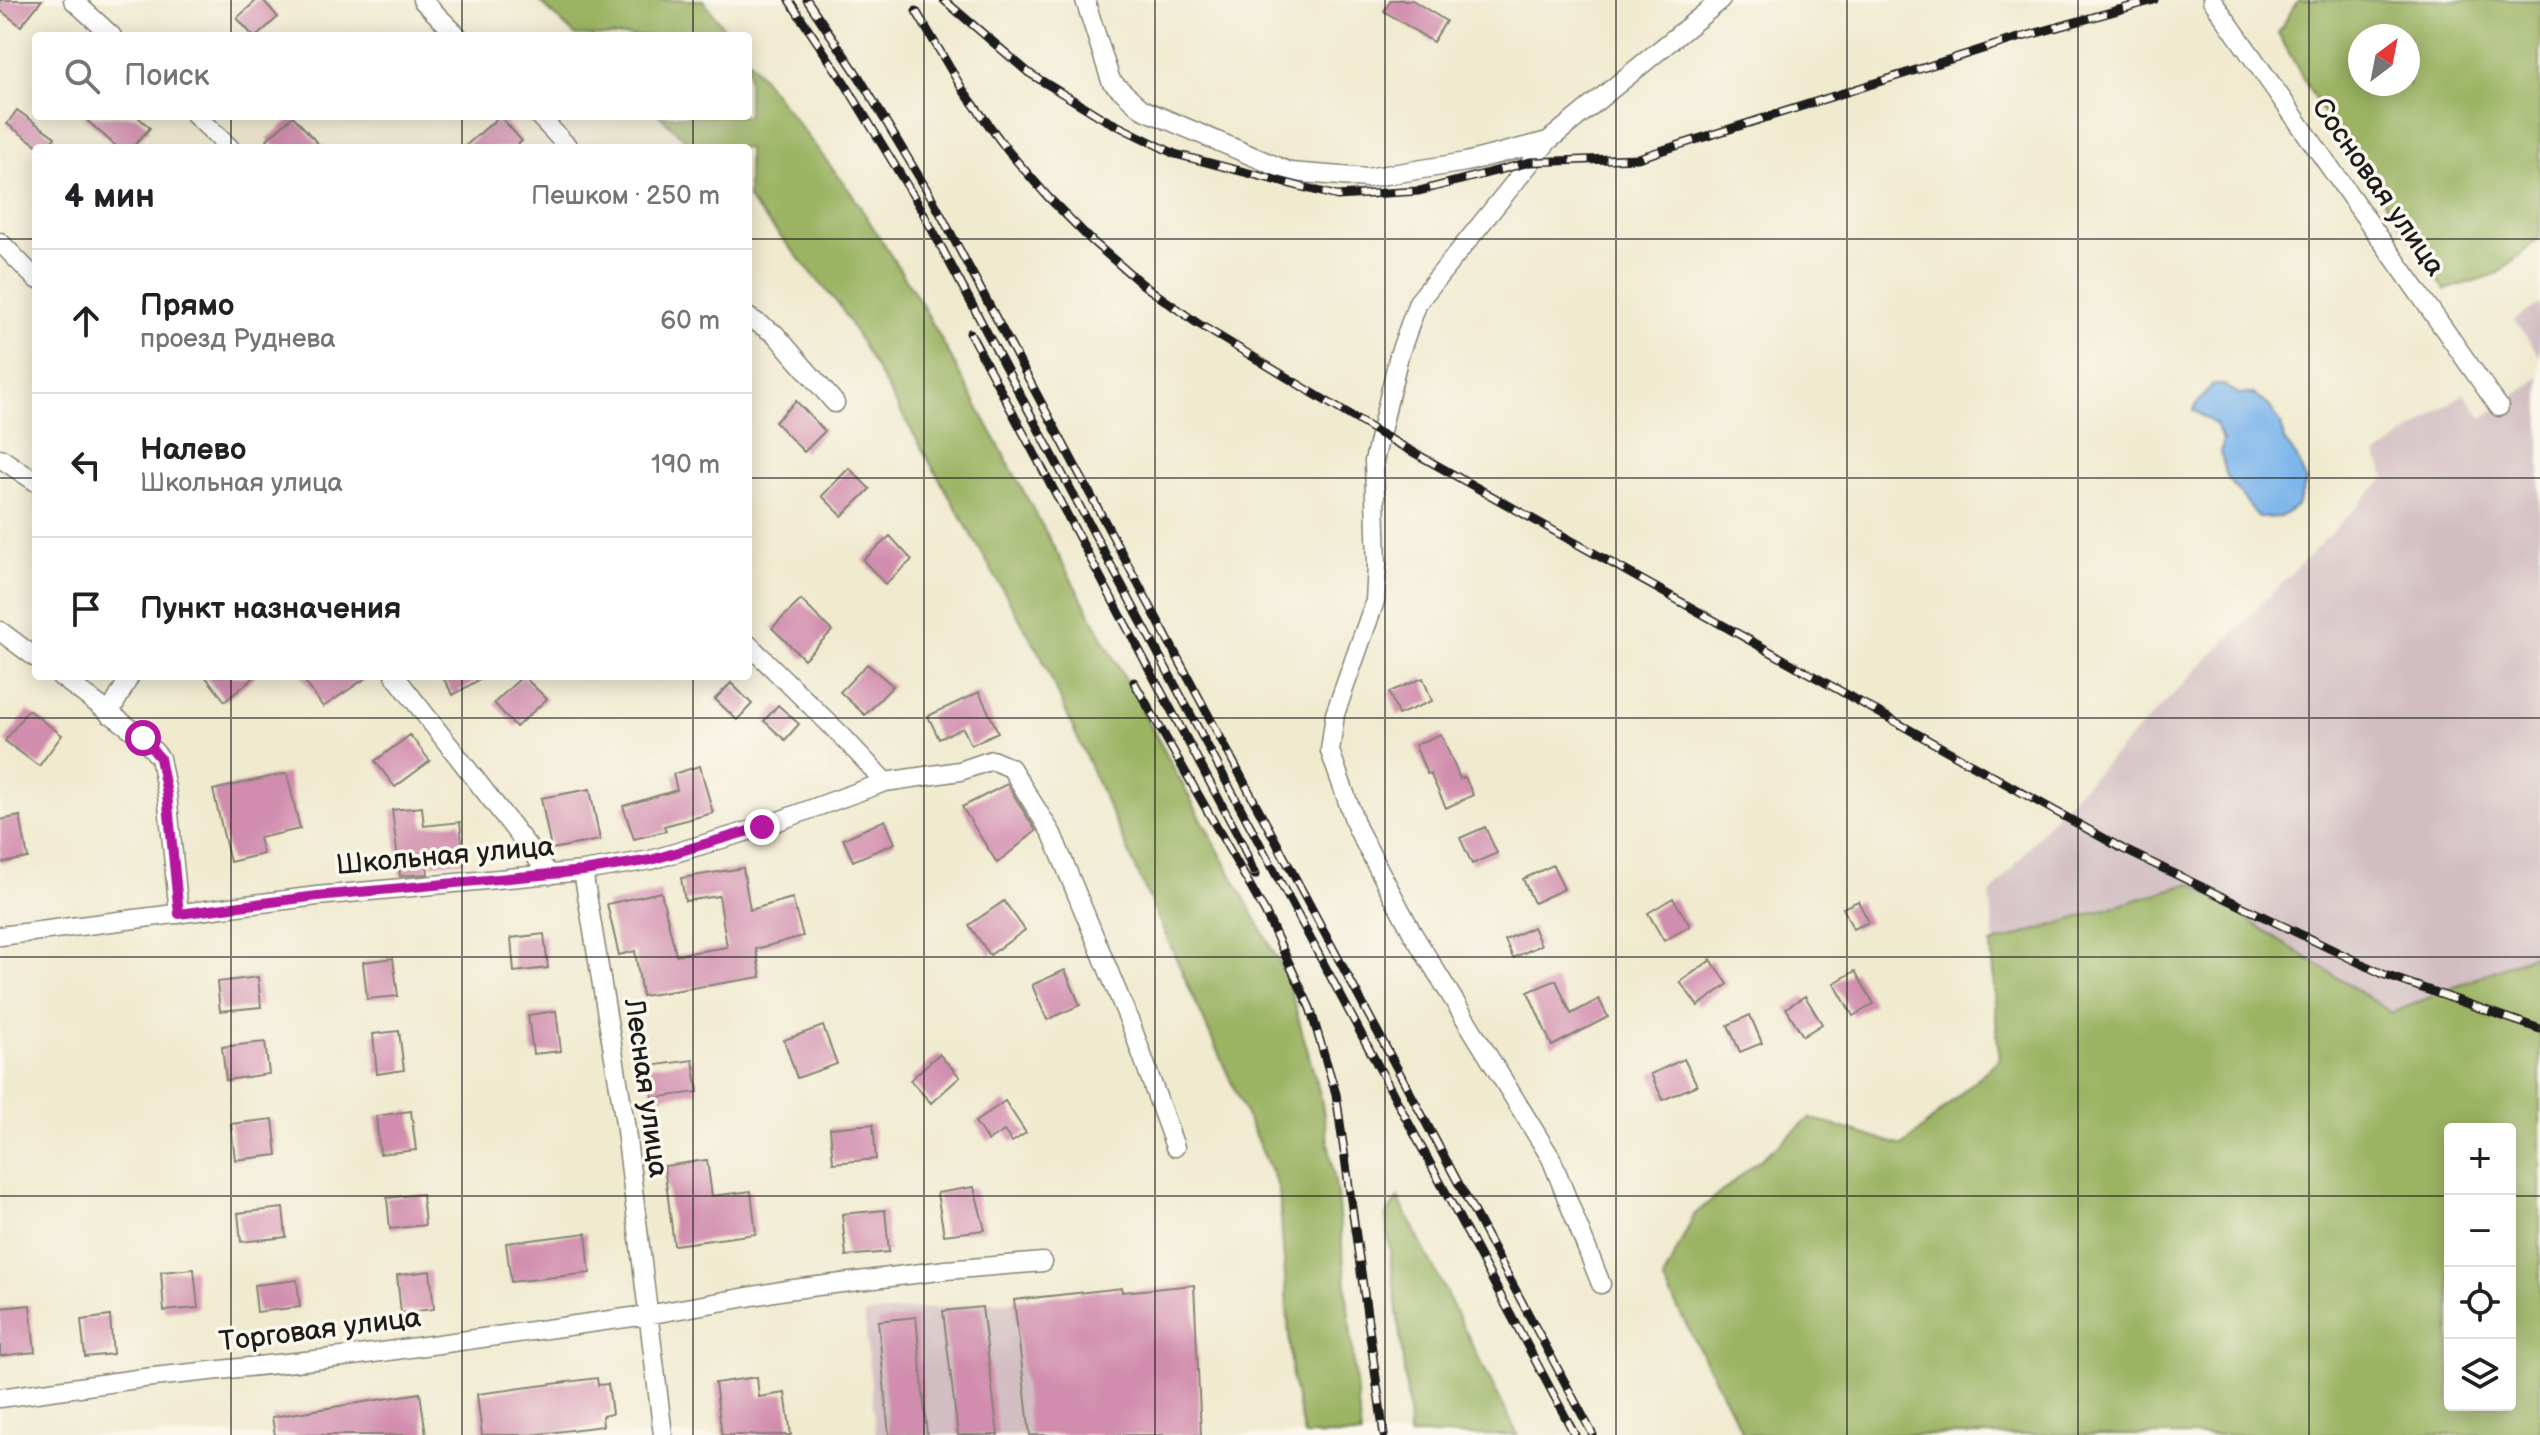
<!DOCTYPE html>
<html lang="ru">
<head>
<meta charset="utf-8">
<style>
  :root { --surface:#fff; --page:#f2f2f2; --text:#202124; --muted:#757577; --line:#e0e0e0 }
  body { margin:0; font-family:"Balsamiq Sans",sans-serif; background:var(--page); color:var(--text) }
  .controls { position:absolute; right:24px; bottom:24px; display:grid; overflow:hidden; border-radius:8px; box-shadow:0 4px 20px #0003 }
  .controls button { width:72px; height:72px; display:grid; place-items:center; padding:0; border:0; border-bottom:2px solid var(--line); background:var(--surface); color:var(--text); font:40px sans-serif }
  .compass { position:absolute; left:2348px; top:24px; width:72px; height:72px; border-radius:50%; background:var(--surface); box-shadow:0 4px 20px #0003; rotate:32deg }
  .stop { position:absolute; width:24px; height:24px; margin:-18px; border:6px solid #b5179e; border-radius:50%; background:#fff }
  .stop.end { background:#b5179e; border-color:#fff; box-shadow:0 2px 8px #0008 }
  .list { margin:0; padding:0; list-style:none }
  h2 { display:flex; justify-content:space-between; align-items:center; height:104px; margin:0; padding:0 32px; font-size:34px }
  h2 small { font-size:26px; font-weight:400; color:var(--muted) }
  .list li { display:grid; grid-template-columns:52px 1fr auto; gap:24px; align-items:center; box-sizing:border-box; height:144px; padding:0 32px; border-top:2px solid var(--line) }
  .list b { display:block; font-size:30px; white-space:nowrap }
  .list p { margin:0; font-size:26px; white-space:nowrap; color:var(--muted) }
  .list em { font-size:26px; font-style:normal; color:var(--muted) }
  .icon { flex:none; width:44px; height:44px; fill:none; stroke:currentColor; stroke-width:2; stroke-linecap:round; stroke-linejoin:round }
  .map { position:relative; flex:none; width:2540px; height:1435px; overflow:hidden }
  .search { position:absolute; background:var(--surface); box-shadow:0 4px 20px #0003; left:32px; top:32px; width:720px; height:88px; display:flex; align-items:center; gap:20px; box-sizing:border-box; padding:0 28px; border-radius:8px; color:var(--muted); font-size:30px }
  .panel { position:absolute; background:var(--surface); box-shadow:0 4px 20px #0003; left:32px; top:144px; width:720px; height:536px; border-radius:8px }
  .map>svg:first-child { display:block }
</style>
</head>
<body>
<div class="map">
<svg width="2540" height="1435" viewBox="0 0 2540 1435">
  <rect width="100%" height="100%" fill="#fbf7ec"/>
  <filter id="ink" filterUnits="userSpaceOnUse"><feTurbulence type="fractalNoise" baseFrequency=".0125" numOctaves="2"/><feDisplacementMap in="SourceGraphic" scale="16" xChannelSelector="R" yChannelSelector="G"/><feConvolveMatrix kernelMatrix="1 2 1 2 8 2 1 2 1" color-interpolation-filters="sRGB"/></filter>
  <filter id="wash" filterUnits="userSpaceOnUse"><feTurbulence type="fractalNoise" baseFrequency=".006" numOctaves="4" result="noise"/><feDisplacementMap in="SourceGraphic" scale="32" xChannelSelector="R" yChannelSelector="G"/><feGaussianBlur stdDeviation="1.8" result="paint"/><feColorMatrix in="noise" values="0 0 0 0 0 0 0 0 0 0 0 0 0 0 0 0 0 1.4 0 .05"/><feComposite in="paint" operator="in"/></filter>
  <g filter="url(#wash)">
    <rect width="100%" height="100%" fill="#f0eacf"/>
    <path fill="#d2bec2" fill-rule="evenodd" d="M2540 304V356L2514 320Z
      M2540 377V1435L2031 1313 1990 895 2058 812 2386 477 2376 456 2464 393 2483 418ZM2450 1129H2510V1405H2450Z
      M1194 1285 1195 1435H876L864 1314Z"/>
    <path fill="#9bb364" stroke="#5c6840" stroke-width="2" fill-rule="evenodd" d="M538 0H703L730 36H576Z
      M2298 0H2540V237L2499 273 2445 290 2315 100 2278 33ZM2408 36V84H2360V36Z
      M748 59 852 194 924 308 1286 975 1321 1098 1337 1195 1361 1435H1304L1292 1378 1279 1189 1041 656 840 306 748 199V148H694L660 116H748Z
      M2191 883 2392 1013 2540 952V1435H1744L1663 1280 1694 1215 1810 1118 1903 1146 1999 1059 1991 944ZM2510 1129V1405H2450V1129Z
      M1398 1198 1518 1435H1409L1408 1405 1386 1216Z"/>
    <path fill="#7cb5ec" stroke="#4c6884" stroke-width="2" d="M2211 385H2224L2239 394H2254L2269 406 2281 423 2284 440 2298 460 2306 482 2297 506 2280 517 2259 518 2227 477 2221 454 2223 441 2216 425 2193 410Z"/>
    <g id="blocks">
      <path fill="#d18dad" d="M0 0H42L21 26 0 10Z
        M257 0H263L278 17 257 36H253L237 18Z
        M1391 0H1412L1446 21 1433 42 1384 11Z
        M17 110 55 137 48 148H41L7 124Z
        M82 116H137L150 128 132 148H118Z
        M293 116 322 148H276L267 139Z
        M500 116 522 141 513 148H463Z
        M796 401 825 431 804 452 775 422Z
        M849 468 870 489 842 516 822 496Z
        M890 536 912 560 885 584 863 560Z
        M801 600 832 631 804 659 772 628Z
        M867 664 893 686 865 715 840 692Z
        M205 676H256L225 701Z
        M301 676H369L323 707Z
        M442 676H485L453 695Z
        M523 676 547 699 516 727 494 703Z
        M1423 678 1432 701 1398 715 1389 692Z
        M731 683 752 704 737 720 715 699Z
        M979 692 998 732 971 745 963 728 939 739 928 716Z
        M778 705 799 724 785 740 764 721Z
        M28 710 62 735 39 766 5 741Z
        M1441 734 1460 779 1465 777 1473 795 1446 808 1430 773 1427 774 1415 745Z
        M410 735 430 761 395 787 375 761Z
        M700 766 713 813 664 826 666 831 634 839 623 806 677 790 673 774Z
        M287 773 300 829 259 838 263 854 230 862 213 790Z
        M1007 784 1036 831 997 863 962 807Z
        M590 789 600 840 551 849 541 798Z
        M422 807 424 826 460 822 464 861 427 865 428 874 400 876 392 810Z
        M20 816 28 858 0 863V820Z
        M885 820 895 843 853 861 843 839Z
        M1485 827 1497 853 1472 864 1460 838Z
        M1553 865 1564 889 1534 903 1523 879Z
        M743 868 750 910 792 898 803 936 756 949 761 977 642 996 635 951 619 955 607 904 661 892 676 955 727 947 719 896 685 901 681 878Z
        M1673 898 1690 926 1664 941 1648 913Z
        M1004 901 1025 930 990 955 969 925Z
        M1858 901 1869 922 1853 929 1843 908Z
        M1533 927 1541 945 1513 958 1505 940Z
        M544 934 548 968 514 972 511 938Z
        M393 958 398 996 367 999 363 962Z
        M1711 960 1728 984 1698 1006 1680 982Z
        M1065 970 1080 1005 1047 1020 1032 985Z
        M1855 971 1874 1004 1853 1016 1834 983Z
        M258 977 261 1007 220 1011 217 982Z
        M1556 980 1571 1014 1599 999 1608 1017 1552 1046 1528 992Z
        M1805 996 1822 1024 1803 1036 1786 1008Z
        M556 1011 561 1051 533 1054 528 1015Z
        M1750 1015 1762 1043 1740 1052 1728 1025Z
        M823 1026 837 1064 797 1078 784 1040Z
        M399 1031 404 1070 377 1074 373 1034Z
        M265 1042 269 1074 226 1080 222 1047Z
        M939 1054 960 1077 931 1103 910 1080Z
        M1684 1059 1697 1085 1663 1100 1651 1074Z
        M693 1060 698 1092 653 1098 649 1066Z
        M1005 1101 1026 1133 1012 1142 1004 1131 988 1141 975 1122Z
        M411 1111 416 1150 380 1154 376 1116Z
        M273 1119 277 1155 235 1160 231 1124Z
        M873 1124 876 1159 833 1163 830 1128Z
        M707 1160 712 1196 751 1191 756 1234 674 1245 664 1166Z
        M974 1187 985 1230 944 1235 937 1193Z
        M422 1194 425 1225 390 1229 387 1198Z
        M283 1208 286 1237 241 1242 238 1213Z
        M885 1210 889 1252 846 1256 842 1214Z
        M586 1233 590 1273 511 1282 506 1243Z
        M194 1269 198 1308 164 1311 161 1272Z
        M430 1271 434 1309 401 1313 397 1275Z
        M297 1280 300 1307 257 1312 254 1285Z
        M1194 1285 1201 1435H1030L1014 1300 1122 1288V1292Z
        M30 1305 35 1352 0 1356V1308Z
        M982 1307 998 1435H958L943 1311Z
        M110 1316 113 1354 85 1357 81 1320Z
        M916 1317 927 1435H889L878 1321Z
        M757 1377 759 1397 785 1393 791 1435H722L715 1383Z
        M597 1378 598 1385 608 1384 612 1414 602 1416 603 1426 532 1435H482L477 1394Z
        M420 1393 426 1435H275L272 1417Z"/>
    </g>
  </g>
  <g filter="url(#ink)">
    <use href="#blocks" fill-opacity="0" stroke="#868376" stroke-width="2"/>
    <g fill="none" stroke-linecap="round" stroke-linejoin="round">
      <g stroke="#868376" stroke-width="21">
        <path id="street" d="M73 0 112 36
          M422 0 458 36
          M1085 0 1111 81 1142 109 1290 172 1367 178 1466 162 1548 141
          M2212 0 2499 407
          M196 116 230 148
          M539 116 569 148
          M0 242 36 279
          M748 317 775 334 835 403
          M0 458 36 482
          M0 631 36 658
          M748 644 843 737 885 782
          M60 676 143 738 160 758 167 794 179 914
          M395 676 550 875
          M109 714 130 676
          M583 871 625 1123 663 1435
          M0 936 317 896 583 871 651 860 762 827 885 782 960 771 992 760 1011 768 1052 834 1133 1030 1175 1147
          M1601 1284 1551 1158 1413 934 1357 828 1330 751 1335 714 1375 601 1377 566 1374 461 1399 355 1418 302 1548 141 1721 0
          M0 1398 144 1378 352 1356 647 1315 786 1290 946 1270 1043 1262"/>
      </g>
      <use href="#street" stroke="#fff" stroke-width="18"/>
      <g stroke="#1c1c1c" stroke-width="9">
        <path id="rail" d="M789 0 846 85 920 207 1575 1435
          M807 0 859 77 933 200 1593 1435
          M944 0 1029 73 1104 119 1175 154 1337 196 1419 191 1530 162 1638 158 2008 41 2154 0
          M916 11 963 90 1008 151 1048 197 1092 241 1142 284 1197 323 1379 433 2123 849 2385 975 2540 1029
          M970 333 1240 839 1255 875
          M1134 682 1265 912 1310 1008 1336 1094 1384 1435"/>
      </g>
      <use href="#rail" stroke="#fbf7ec" stroke-width="6" stroke-dasharray="18" stroke-linecap="butt"/>
    </g>
  </g>
  <g fill="none" stroke-linecap="round" stroke-linejoin="round" filter="url(#ink)">
    <path stroke="#b5179e" stroke-width="10" d="M143 738 160 758 167 794 179 914 317 896 583 871 651 860 762 827"/>
  </g>
  <path fill="none" stroke="#1c1c1c" stroke-width="2" stroke-opacity="0.55" d="M231 0V36M462 0V36M693 0V36M924 0V1435M1155 0V1435M1385 0V1435M1616 0V1435M1847 0V1435M2078 0V1435M2309 0V1435M231 116V148M462 116V148M693 116V148M0 239H36M748 239H2540M0 478H36M748 478H2540M231 676V1435M462 676V1435M693 676V1435M0 718H2540M0 957H2540M0 1196H2450M2510 1196H2540"/>
  <g text-anchor="middle" dominant-baseline="central" stroke-width="7" stroke-linejoin="round" paint-order="stroke">
    <g font-size="28" fill="#1c1c1c" stroke="#fbf7ec">
      <text transform="translate(2378 187) rotate(55)">Сосновая улица</text>
      <text transform="translate(445 856) rotate(-5)">Школьная улица</text>
      <text transform="translate(646 1088) rotate(82)">Лесная улица</text>
      <text transform="translate(320 1330) rotate(-7)">Торговая улица</text>
    </g>
  </g>
</svg>
<div class="controls">
<button>+</button>
<button>−</button>
<button><svg class="icon" aria-label="locate" viewBox="0 0 24 24"><circle cx="12" cy="12" r="6"/><path d="M12 2v4M12 18v4M2 12h4M18 12h4"/></svg></button>
<button><svg class="icon" aria-label="layers" viewBox="0 0 24 24"><path d="M12 4l9 5-9 5-9-5zM3 14l9 5 9-5"/></svg></button>
</div>
<svg class="compass" viewBox="-18 -18 36 36"><path d="M0-13l5 13h-10z" fill="#e53935"/><path d="M0 13l5-13h-10z" fill="#757577"/></svg>
<div class="stop" style="left:143px;top:738px"></div>
<div class="stop end" style="left:762px;top:827px"></div>
<div class="search"><svg class="icon" aria-label="search" viewBox="0 0 24 24"><circle cx="10" cy="10" r="6"/><path d="M15 15l6 6"/></svg>Поиск</div>
<section class="panel">
<h2>4 мин<small>Пешком · 250 m</small></h2>
<ul class="list">
<li><svg class="icon" aria-label="ahead" viewBox="0 0 24 24"><path d="M12 20V5M6 11l6-6 6 6"/></svg><div><b>Прямо</b><p>проезд Руднева</p></div><em>60 m</em></li>
<li><svg class="icon" aria-label="left" viewBox="0 0 24 24"><path d="M17 20v-9H6M10 6l-5 5 5 5"/></svg><div><b>Налево</b><p>Школьная улица</p></div><em>190 m</em></li>
<li><svg class="icon" aria-label="arrive" viewBox="0 0 24 24"><path d="M6 21V4h12l-3 4 3 4H6"/></svg><div><b>Пункт назначения</b></div></li>
</ul>
</section>
</div>
</body>
</html>
